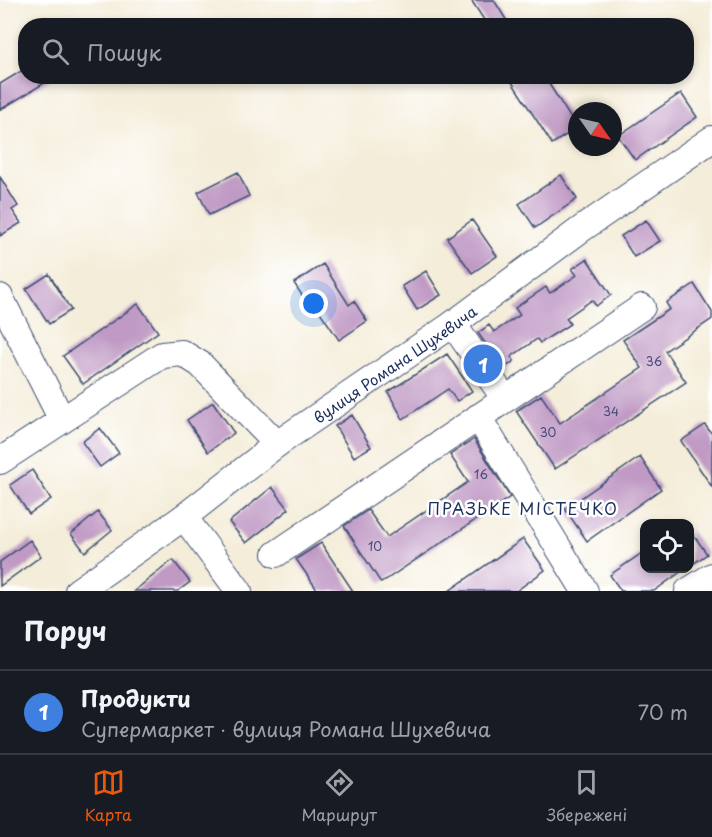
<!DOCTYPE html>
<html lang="uk">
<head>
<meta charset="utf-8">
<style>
  :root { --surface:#171b24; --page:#20242c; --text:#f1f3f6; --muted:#9ea1a6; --line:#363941; --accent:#ea580c }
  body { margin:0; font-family:"Playpen Sans",sans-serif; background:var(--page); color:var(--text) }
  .controls { position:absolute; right:18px; bottom:18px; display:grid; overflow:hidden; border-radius:12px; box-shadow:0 3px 9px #0003 }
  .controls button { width:54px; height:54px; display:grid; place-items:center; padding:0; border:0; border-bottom:2px solid var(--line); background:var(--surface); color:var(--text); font:30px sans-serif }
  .compass { position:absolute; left:568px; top:102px; width:54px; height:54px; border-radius:50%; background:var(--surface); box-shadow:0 3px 9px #0003; rotate:124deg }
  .you { position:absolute; left:314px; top:304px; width:21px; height:21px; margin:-15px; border:4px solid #fff; border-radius:50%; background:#1a73e8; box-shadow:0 0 0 9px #1a73e833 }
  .badge { display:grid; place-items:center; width:39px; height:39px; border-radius:50%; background:var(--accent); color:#fff; font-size:20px; font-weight:700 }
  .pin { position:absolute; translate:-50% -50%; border:3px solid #fff; box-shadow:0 2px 6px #0006 }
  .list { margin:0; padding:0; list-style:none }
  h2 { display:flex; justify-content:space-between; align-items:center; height:78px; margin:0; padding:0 24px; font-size:26px }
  h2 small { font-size:20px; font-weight:400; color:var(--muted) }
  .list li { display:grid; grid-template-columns:39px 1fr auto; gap:18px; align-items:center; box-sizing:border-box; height:84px; padding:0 24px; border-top:2px solid var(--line) }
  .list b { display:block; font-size:22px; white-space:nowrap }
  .list p { margin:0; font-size:20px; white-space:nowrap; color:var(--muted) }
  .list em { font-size:20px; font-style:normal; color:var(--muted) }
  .icon { flex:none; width:33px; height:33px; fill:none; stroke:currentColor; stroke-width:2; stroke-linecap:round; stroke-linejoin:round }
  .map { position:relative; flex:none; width:712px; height:591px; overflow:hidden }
  .search { position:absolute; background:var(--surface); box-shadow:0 3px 9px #0003; left:18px; right:18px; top:18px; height:66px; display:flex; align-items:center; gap:15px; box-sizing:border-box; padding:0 21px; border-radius:24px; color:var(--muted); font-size:22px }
  .sheet { height:162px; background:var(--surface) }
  nav { display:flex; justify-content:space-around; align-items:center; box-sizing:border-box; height:84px; border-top:2px solid var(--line); background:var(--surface); font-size:16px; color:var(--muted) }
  nav a { display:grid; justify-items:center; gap:3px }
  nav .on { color:var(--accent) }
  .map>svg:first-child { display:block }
</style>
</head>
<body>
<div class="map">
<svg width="712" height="591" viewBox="0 0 712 591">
  <rect width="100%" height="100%" fill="#fff"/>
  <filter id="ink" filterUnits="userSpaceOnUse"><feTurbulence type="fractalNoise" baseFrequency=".0167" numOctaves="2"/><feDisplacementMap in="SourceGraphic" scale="12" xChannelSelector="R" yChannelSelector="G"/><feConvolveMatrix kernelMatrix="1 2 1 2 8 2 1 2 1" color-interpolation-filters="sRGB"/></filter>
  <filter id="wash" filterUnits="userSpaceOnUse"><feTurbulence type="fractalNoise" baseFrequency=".008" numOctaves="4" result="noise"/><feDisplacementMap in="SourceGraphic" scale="24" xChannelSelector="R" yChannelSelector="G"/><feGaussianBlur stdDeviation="1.35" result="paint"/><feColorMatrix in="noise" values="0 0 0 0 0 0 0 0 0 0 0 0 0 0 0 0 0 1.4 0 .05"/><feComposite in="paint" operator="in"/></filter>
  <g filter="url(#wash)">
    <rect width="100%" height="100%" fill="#f4edd9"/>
    <g id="blocks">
      <path fill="#c09ac5" d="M471 0H494L510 26H488Z
        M26 68V76H56L0 110V84Z
        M508 76H544L577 128 552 144Z
        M681 93 697 117 635 160 618 136Z
        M238 172 249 196 209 215 198 192Z
        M561 175 577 199 535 228 519 204Z
        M0 177 18 206 12 210 21 223 0 236Z
        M472 220 497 256 472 273 447 238Z
        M646 220 660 241 634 257 621 236Z
        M587 259 611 295 596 306 592 300 566 318 570 324 540 343 537 339 511 357 514 361 503 369 478 333 489 325 494 332 520 315 515 308 546 287 550 293 577 275 572 269Z
        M323 264 349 305 354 301 367 321 339 340 312 300 307 303 294 283Z
        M426 271 441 295 417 310 402 286Z
        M49 274 71 310 49 324 26 289Z
        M694 284 712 312V319L665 351 686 382 555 469 516 411 541 395 560 423 642 368 623 340 670 309 666 303Z
        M138 304 158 332 83 384 63 356Z
        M447 354 472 391 457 401 448 389 403 419 388 392Z
        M213 402 234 433 208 452 187 420Z
        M352 415 371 447 354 457 335 426Z
        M705 425 712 434V487L681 441Z
        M100 428 119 453 100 467 82 442Z
        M474 439 510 497 381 583 344 526 368 510 387 537 468 482 450 455Z
        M640 457 661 489 587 541 565 509Z
        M32 470 51 499 29 514 10 485Z
        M272 487 289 509 246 543 229 522Z
        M98 512 112 530 85 552 71 534Z
        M690 530 707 554 690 566Z
        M523 539 545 570 516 591H449Z
        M30 540 41 556 0 586V562Z
        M321 543 353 591H318L296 559Z
        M645 551V568H686L654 591H621L610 575Z
        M173 560 190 582 178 591H134Z"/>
    </g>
  </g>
  <g filter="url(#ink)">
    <use href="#blocks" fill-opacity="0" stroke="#3c4c70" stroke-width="1.5"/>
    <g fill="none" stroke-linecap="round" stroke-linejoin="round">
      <g stroke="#3c4c70" stroke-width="28">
        <g id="minor">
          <path d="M0 297 62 420"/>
          <path d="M453 324 505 399"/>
          <path d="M478 417 585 591"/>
          <path d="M0 461 162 355 182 353 200 364 277 444"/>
          <path d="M184 517 239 591"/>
          <path d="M276 554 642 307"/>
          <path id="s1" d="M78 591 184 517 277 444 453 324 580 230 712 139"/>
          <path d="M688 591 712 576"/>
        </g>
      </g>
      <use href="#minor" stroke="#fff" stroke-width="26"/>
    </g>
  </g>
  <g text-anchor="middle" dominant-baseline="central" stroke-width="5" stroke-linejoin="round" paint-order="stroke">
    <g font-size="12" fill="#444a78">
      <text x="654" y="361">36</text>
      <text x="611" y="411">34</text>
      <text x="548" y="432">30</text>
      <text x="481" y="474">16</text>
      <text x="375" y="546">10</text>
    </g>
    <g font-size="15" fill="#1b2f5e" stroke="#fff">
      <text stroke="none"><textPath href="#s1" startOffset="390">вулиця Романа Шухевича</textPath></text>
    </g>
    <g font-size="16" letter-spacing="1.5" fill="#1b2f5e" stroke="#fff">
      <text x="523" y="508">ПРАЗЬКЕ МІСТЕЧКО</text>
    </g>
  </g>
</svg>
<div class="controls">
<button><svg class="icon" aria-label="locate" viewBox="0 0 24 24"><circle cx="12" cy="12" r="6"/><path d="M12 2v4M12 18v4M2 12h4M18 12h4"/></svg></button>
</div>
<svg class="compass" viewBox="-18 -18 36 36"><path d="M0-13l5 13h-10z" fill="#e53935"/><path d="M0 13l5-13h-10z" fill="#9ea1a6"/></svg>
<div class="you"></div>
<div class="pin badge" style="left:483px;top:364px;background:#3f7fe0">1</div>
<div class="search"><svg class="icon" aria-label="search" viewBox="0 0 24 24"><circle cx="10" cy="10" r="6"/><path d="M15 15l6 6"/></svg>Пошук</div>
</div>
<section class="sheet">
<h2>Поруч<small></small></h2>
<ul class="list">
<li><span class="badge" style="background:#3f7fe0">1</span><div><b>Продукти</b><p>Супермаркет · вулиця Романа Шухевича</p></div><em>70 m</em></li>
</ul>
</section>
<nav>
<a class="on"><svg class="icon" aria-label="map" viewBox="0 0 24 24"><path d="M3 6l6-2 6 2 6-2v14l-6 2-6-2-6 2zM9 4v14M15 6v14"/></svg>Карта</a>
<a><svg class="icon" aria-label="directions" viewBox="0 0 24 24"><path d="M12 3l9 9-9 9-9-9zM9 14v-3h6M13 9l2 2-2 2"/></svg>Маршрут</a>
<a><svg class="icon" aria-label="saved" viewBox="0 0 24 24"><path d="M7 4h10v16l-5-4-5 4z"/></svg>Збережені</a>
</nav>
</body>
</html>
